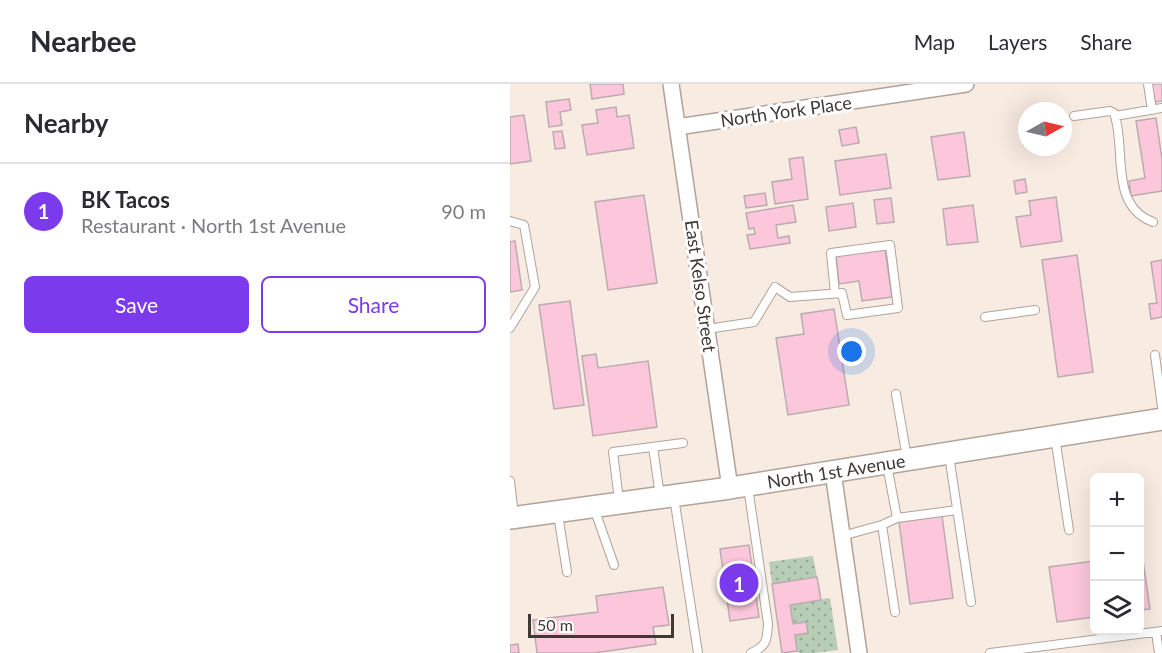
<!DOCTYPE html>
<html lang="en">
<head>
<meta charset="utf-8">
<style>
  :root { --surface:#fff; --page:#f7f7f7; --text:#2b2b33; --muted:#7c7c81; --line:#e1e1e2; --accent:#7c3aed }
  body { margin:0; font-family:Lato,sans-serif; background:var(--page); color:var(--text) }
  .controls { position:absolute; right:18px; bottom:18px; display:grid; overflow:hidden; border-radius:9px; box-shadow:0 6px 24px #0002 }
  .controls button { width:54px; height:54px; display:grid; place-items:center; padding:0; border:0; border-bottom:2px solid var(--line); background:var(--surface); color:var(--text); font:30px sans-serif }
  .compass { position:absolute; left:508px; top:18px; width:54px; height:54px; border-radius:50%; background:var(--surface); box-shadow:0 6px 24px #0002; rotate:82deg }
  .scale { position:absolute; left:18px; bottom:15px; width:146px; box-sizing:border-box; padding-left:6px; border:3px solid #3e3935; border-top:0; font-size:16px; line-height:21px; white-space:nowrap; color:#3e3935; -webkit-text-stroke:4px #fff; paint-order:stroke }
  .you { position:absolute; left:342px; top:268px; width:21px; height:21px; margin:-15px; border:4px solid #fff; border-radius:50%; background:#1a73e8; box-shadow:0 0 0 9px #1a73e833 }
  .badge { display:grid; place-items:center; width:39px; height:39px; border-radius:50%; background:var(--accent); color:#fff; font-size:20px; font-weight:700 }
  .pin { position:absolute; translate:-50% -50%; border:3px solid #fff; box-shadow:0 2px 6px #0006 }
  .list { margin:0; padding:0; list-style:none }
  h2 { display:flex; justify-content:space-between; align-items:center; height:78px; margin:0; padding:0 24px; font-size:26px }
  h2 small { font-size:20px; font-weight:400; color:var(--muted) }
  .list li { display:grid; grid-template-columns:39px 1fr auto; gap:18px; align-items:center; box-sizing:border-box; height:96px; padding:0 24px; border-top:2px solid var(--line) }
  .list b { display:block; font-size:22px; white-space:nowrap }
  .list p { margin:0; font-size:20px; white-space:nowrap; color:var(--muted) }
  .list em { font-size:20px; font-style:normal; color:var(--muted) }
  .actions { display:flex; gap:12px; padding:18px 24px }
  .actions a { flex:1; padding:14px 0; border:2px solid var(--accent); border-radius:9px; text-align:center; font-size:21px; color:var(--accent) }
  .actions .main { background:var(--accent); color:#fff }
  .icon { flex:none; width:33px; height:33px; fill:none; stroke:currentColor; stroke-width:2; stroke-linecap:round; stroke-linejoin:round }
  .map { position:relative; flex:none; width:652px; height:569px; overflow:hidden }
  header { display:flex; align-items:center; gap:36px; box-sizing:border-box; height:84px; padding:0 30px; background:var(--surface); border-bottom:2px solid var(--line) }
  header strong { font-size:28px }
  nav { display:flex; gap:33px; margin-inline-start:auto; font-size:21px }
  main { display:flex }
  aside { flex:1; background:var(--surface) }
  .map>svg:first-child { display:block }
</style>
</head>
<body>
<header>
<strong>Nearbee</strong>
<nav><a>Map</a><a>Layers</a><a>Share</a></nav>
</header>
<main>
<aside>
<h2>Nearby<small></small></h2>
<ul class="list">
<li><span class="badge">1</span><div><b>BK Tacos</b><p>Restaurant · North 1st Avenue</p></div><em>90 m</em></li>
</ul>
<div class="actions"><a class="main">Save</a><a>Share</a></div>
</aside>
<div class="map">
<svg width="652" height="569" viewBox="0 0 652 569">
  <defs>
    <pattern id="green-dots" width="8" height="8" patternUnits="userSpaceOnUse" patternTransform="scale(1.5)"><rect width="8" height="8" fill="#b7cdb5"/><path d="M2 2h.1M6 6h.1" fill="none" stroke="#96a794" stroke-width="1.8" stroke-linecap="round"/></pattern>
  </defs>
  <rect width="100%" height="100%" fill="#f8ebe2"/>
  <path fill="url(#green-dots)" d="M303 472 307 493 262 500 259 478Z
    M320 514 328 566 305 569H288L285 551 297 549 296 538 283 540 280 521Z"/>
  <path fill="#fcc7db" stroke="#baabb0" stroke-width="1.5" d="M80 0H113L114 10 82 15Z
    M642 0H652V17L645 18Z
    M59 15 61 26 50 28 52 41 39 43 36 18Z
    M106 23 107 33 119 31 124 64 77 71 72 41 88 39 86 26Z
    M14 31 21 77 0 80V33Z
    M646 34 652 75V107L621 112 619 97 635 94 626 37Z
    M346 43 349 59 332 62 329 46Z
    M52 47 55 64 45 65 43 48Z
    M454 48 460 92 428 96 421 53Z
    M376 70 381 104 330 111 325 77Z
    M293 73 298 115 265 120 262 98 282 95 279 75Z
    M515 95 517 108 506 110 504 97Z
    M255 109 257 121 236 124 234 112Z
    M134 111 147 199 98 206 85 118Z
    M546 113 552 157 511 163 506 133 521 131 519 117Z
    M381 114 384 138 367 140 364 116Z
    M343 119 346 143 319 147 316 123Z
    M283 121 286 138 266 141 268 154 279 152 280 159 240 165 237 151 245 150 244 144 239 145 236 129Z
    M463 121 468 158 437 161 433 125Z
    M5 157 12 206 0 208V158Z
    M375 165 382 213 352 217 349 197 329 200 326 172Z
    M567 171 583 288 548 293 532 176Z
    M652 176V233L641 235 639 220 647 219 641 178Z
    M60 217 74 321 44 325 29 221Z
    M324 225 339 321 278 331 266 254 294 250 291 230Z
    M86 270 88 284 138 277 147 343 83 352 72 272Z
    M432 432 443 514 400 520 389 438Z
    M239 461 249 533 220 537 210 465Z
    M630 470H632L640 525 630 526Z
    M584 477V533L547 538 539 483Z
    M307 493 311 516 280 521 283 540 296 538 298 549 285 551 287 567 272 569 262 500Z
    M153 503 159 541 143 543 146 560 84 569H27L23 536 88 528 86 512Z
    M8 560 9 569H0V561Z"/>
  <g fill="none" stroke-linecap="round" stroke-linejoin="round">
    <g stroke="#b0a39b" stroke-width="10">
      <path id="service" d="M638 0 642 26
        M564 32 600 27 604 29C617 64 598 121 643 138
        M605 32 652 24
        M0 137 14 141 25 203 0 244
        M475 233 525 226
        M197 245 244 238 265 203 280 213 332 209 337 231 388 224 380 161 321 169 325 209
        M645 271 652 323
        M386 310 397 374
        M545 353 559 446
        M143 363 150 412
        M439 371 461 518
        M377 381 387 434 372 441 385 528
        M0 397 4 432
        M238 403 258 540C257 556 257 562 241 569
        M164 413 188 569
        M109 416 103 368 173 359
        M84 424 104 481
        M48 430 57 488
        M387 434 447 426
        M332 452 372 441
        M646 548 649 569
        M480 569 652 547"/>
    </g>
    <g stroke="#b0a39b" stroke-width="18">
      <path id="minor" d="M161 0 220 404
        M167 43 456 0
        M323 388 349 569"/>
    </g>
    <g stroke="#b0a39b" stroke-width="24">
      <path id="secondary" d="M0 434 220 404 652 335"/>
    </g>
    <use href="#service" stroke="#fff" stroke-width="8"/>
    <use href="#minor" stroke="#fff" stroke-width="15"/>
    <use href="#secondary" stroke="#fff" stroke-width="21"/>
  </g>
  <g text-anchor="middle" dominant-baseline="central" stroke-width="6" stroke-linejoin="round" paint-order="stroke">
    <g font-size="18" fill="#3e3935" stroke="#fff">
      <text transform="translate(276 27) rotate(-8)">North York Place</text>
      <text transform="translate(191 202) rotate(82)">East Kelso Street</text>
      <text transform="translate(326 387) rotate(-9)">North 1st Avenue</text>
    </g>
  </g>
</svg>
<div class="controls">
<button>+</button>
<button>−</button>
<button><svg class="icon" aria-label="layers" viewBox="0 0 24 24"><path d="M12 4l9 5-9 5-9-5zM3 14l9 5 9-5"/></svg></button>
</div>
<svg class="compass" viewBox="-18 -18 36 36"><path d="M0-13l5 13h-10z" fill="#e53935"/><path d="M0 13l5-13h-10z" fill="#7c7c81"/></svg>
<div class="scale">50 m</div>
<div class="you"></div>
<div class="pin badge" style="left:229px;top:499px">1</div>
</div>
</main>
</body>
</html>
